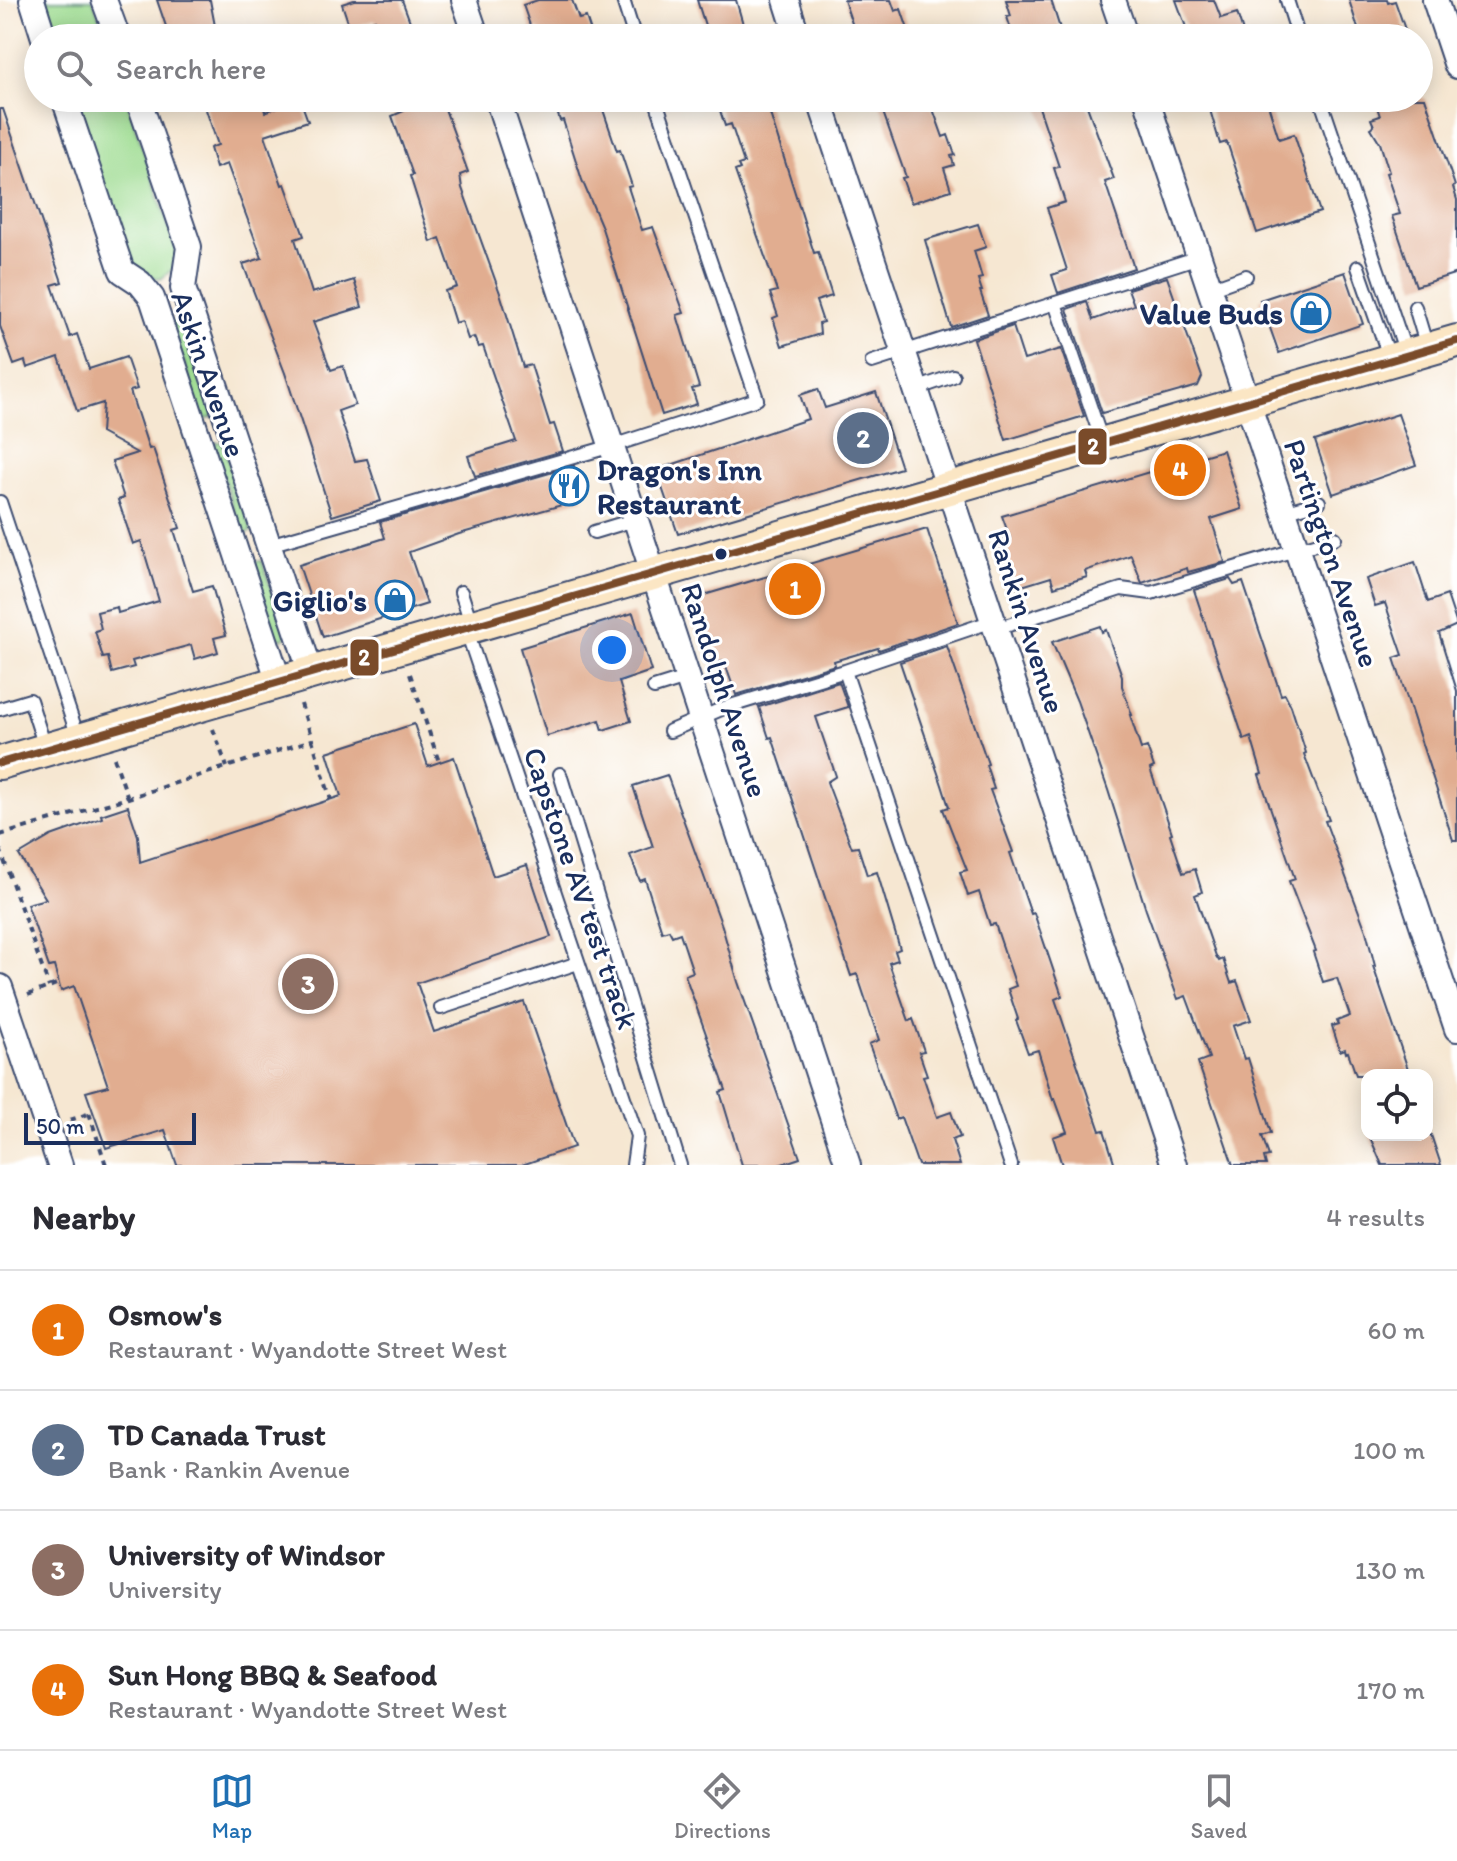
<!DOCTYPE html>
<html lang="en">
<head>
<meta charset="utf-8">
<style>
  :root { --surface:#fff; --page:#f7f7f7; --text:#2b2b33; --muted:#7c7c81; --line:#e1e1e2; --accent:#1f6fb2 }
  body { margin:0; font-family:Itim,sans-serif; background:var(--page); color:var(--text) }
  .controls { position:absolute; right:24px; bottom:24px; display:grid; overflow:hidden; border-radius:16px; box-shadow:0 4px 20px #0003 }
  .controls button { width:72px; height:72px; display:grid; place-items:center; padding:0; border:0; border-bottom:2px solid var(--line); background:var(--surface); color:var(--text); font:40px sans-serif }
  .scale { position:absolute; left:24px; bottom:20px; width:172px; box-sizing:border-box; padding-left:8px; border:4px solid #1b2f5e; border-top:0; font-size:22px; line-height:28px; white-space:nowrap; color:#1b2f5e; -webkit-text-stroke:6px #fff; paint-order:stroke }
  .you { position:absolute; left:612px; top:650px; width:28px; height:28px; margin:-20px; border:6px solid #fff; border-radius:50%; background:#1a73e8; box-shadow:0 0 0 12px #1a73e833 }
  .badge { display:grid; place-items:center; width:52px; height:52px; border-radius:50%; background:var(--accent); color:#fff; font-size:26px; font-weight:700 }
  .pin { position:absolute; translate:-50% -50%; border:4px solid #fff; box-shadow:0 2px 8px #0006 }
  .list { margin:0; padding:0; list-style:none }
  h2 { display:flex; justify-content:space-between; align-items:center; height:104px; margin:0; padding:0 32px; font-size:34px }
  h2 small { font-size:26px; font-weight:400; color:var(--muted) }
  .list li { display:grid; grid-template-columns:52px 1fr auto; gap:24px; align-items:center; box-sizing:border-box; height:120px; padding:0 32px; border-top:2px solid var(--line) }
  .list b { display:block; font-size:30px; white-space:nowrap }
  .list p { margin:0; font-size:26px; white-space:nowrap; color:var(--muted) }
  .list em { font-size:26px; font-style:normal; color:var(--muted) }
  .icon { flex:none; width:44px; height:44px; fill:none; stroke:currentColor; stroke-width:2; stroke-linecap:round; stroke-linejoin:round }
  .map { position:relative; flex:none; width:1457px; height:1165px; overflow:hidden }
  .search { position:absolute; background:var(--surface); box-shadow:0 4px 20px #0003; left:24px; right:24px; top:24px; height:88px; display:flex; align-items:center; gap:20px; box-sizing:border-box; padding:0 28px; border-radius:44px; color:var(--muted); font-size:30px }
  .sheet { height:584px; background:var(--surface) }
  nav { display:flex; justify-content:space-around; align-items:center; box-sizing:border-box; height:112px; border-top:2px solid var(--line); background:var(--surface); font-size:22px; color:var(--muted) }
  nav a { display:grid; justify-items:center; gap:4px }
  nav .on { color:var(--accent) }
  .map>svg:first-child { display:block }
</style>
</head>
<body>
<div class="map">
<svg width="1457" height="1165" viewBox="0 0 1457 1165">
  <rect width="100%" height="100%" fill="#fff"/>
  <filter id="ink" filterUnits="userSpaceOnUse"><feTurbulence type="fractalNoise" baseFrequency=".0125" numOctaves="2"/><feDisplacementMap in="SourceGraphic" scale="16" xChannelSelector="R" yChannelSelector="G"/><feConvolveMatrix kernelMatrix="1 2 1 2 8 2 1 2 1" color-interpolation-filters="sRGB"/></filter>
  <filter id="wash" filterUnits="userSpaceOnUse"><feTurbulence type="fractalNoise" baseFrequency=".006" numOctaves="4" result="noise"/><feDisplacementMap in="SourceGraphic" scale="32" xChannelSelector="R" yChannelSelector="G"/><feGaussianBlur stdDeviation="1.8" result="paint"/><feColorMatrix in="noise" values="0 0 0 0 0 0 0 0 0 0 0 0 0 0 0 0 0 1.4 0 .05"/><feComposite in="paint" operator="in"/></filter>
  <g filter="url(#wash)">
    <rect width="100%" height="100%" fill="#f6e7d2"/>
    <path fill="#9edc91" stroke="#5c8678" stroke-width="2" d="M41 0H93L106 38H53Z
      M74 98H126L177 252 174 268 161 279C143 276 136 270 126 255Z
      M175 320 185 323 213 412V417L203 420 171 323Z
      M217 442H222L252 531 242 535 213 445Z
      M256 561H262L287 636 283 639 273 635 252 564Z"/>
    <g id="blocks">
      <path fill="#e1ad90" d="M157 0H210L215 26 181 38H170Z
        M354 0H402L416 38H381L375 20 350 28 342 4Z
        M538 0H572L579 19 586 17 593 38H533V35L540 32 539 29 532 31 523 5Z
        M697 0H736L747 38H709Z
        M844 0H891L895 11 901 9 911 38H857Z
        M1006 0H1051L1063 38H1014L1007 17 1011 16Z
        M1176 0H1214L1221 18 1237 13 1245 38H1190Z
        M1349 0H1387L1388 3 1395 1 1408 38H1361Z
        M202 98H261L265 112 300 99 308 121 265 135 282 185 285 184 304 236 295 239 312 293 354 280 362 307 313 322 331 370 343 366 355 405 338 411 355 461 367 459 381 501 332 516 285 373 243 264 262 258 227 164 216 168 210 148 218 145Z
        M400 98H441L468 172 460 175 462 188 501 296 523 367 531 365 550 425 554 424 563 451 475 476 468 456 516 441 483 346 478 347 474 337 468 339 462 321 455 323 445 291 457 287 440 238 431 242 410 176 413 175 392 116 404 111Z
        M553 98H599L617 151 620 150 632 186 628 187 642 230 653 227 684 313 677 315 699 387 692 389 697 404 662 415 601 225 582 180 563 120 560 121Z
        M716 98H765L814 253 818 252 832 296 816 301 823 322 819 323 820 334 782 346 773 318 778 316 770 293 777 291 735 171 740 169 738 165 744 163 731 124 725 126Z
        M878 98H929L943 137 948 135 955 155 951 156 954 165 944 168 951 190 911 203 902 178 906 177Z
        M1036 98H1084L1114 179 1105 182 1134 268 1058 293 1052 275 1067 270 1047 208 1065 202 1054 168 1059 167Z
        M1248 98H1266L1279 139 1294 134 1320 212 1257 233 1227 142 1220 144 1210 110Z
        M1374 98H1425L1455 186 1453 187 1457 200V273L1416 286 1392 216 1400 214 1386 173 1389 172 1380 143 1371 128 1374 126 1371 119 1380 116Z
        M0 109H3L62 282 52 285 70 337 77 334 89 369 126 357 137 389 130 391 149 449 153 448 180 528 174 530 193 591 212 586 226 635 214 638 218 652 195 659 191 645 132 661 134 667 112 673 108 657 103 658 95 631 101 629 97 612 117 607 118 613 159 601 141 541 133 544 118 500 124 498 112 461 137 453 101 433 103 403 77 411 59 357 27 368 25 361 14 365 0 326Z
        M978 224 986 247 974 251 982 278 978 279 982 291H980L988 315 951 327 925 240Z
        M1345 272 1363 324 1279 353 1260 300Z
        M1167 277 1202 377 1198 386 1102 413 1067 309 1087 302 1093 320 1134 305 1128 289Z
        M1013 326 1024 360 1061 349 1084 416 1006 440 974 339Z
        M818 389 825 408 876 392 901 468 678 534 656 470 808 419 800 395Z
        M1398 414 1416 465 1333 494 1315 441Z
        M1223 450 1242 509 1211 519 1225 562 1188 572 1187 568 1142 583 1131 555 1085 571 1087 577 1054 587 1051 577 1012 589 996 542 1010 538 1002 516Z
        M574 466 583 499 459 534 409 552 427 604 323 637 299 565 385 538 380 522Z
        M927 529 958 623 879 650 878 648 834 661 835 665 736 695 724 661 714 664 694 598Z
        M1415 562 1428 602 1447 595 1457 625 1439 633 1457 691V840H1453L1394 658 1403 655 1385 603 1375 606 1366 579Z
        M1230 579 1234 585 1243 582 1281 695 1285 694 1291 706 1306 753 1304 754 1329 820 1325 821 1366 931 1375 966H1373L1410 1075H1356L1348 1052 1346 1053 1345 1049 1340 1051 1332 1026 1338 1024 1337 1021 1350 1016 1337 978 1323 982 1313 952 1316 951 1289 881 1295 879 1259 775 1262 774 1251 737 1244 740 1194 590Z
        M633 613 651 671 619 682 631 721 603 730 600 720 547 736 520 648Z
        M1100 626 1102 632 1106 630 1122 676V686L1132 715H1130L1141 749 1147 747 1154 767 1150 769 1172 833 1170 834 1183 873 1195 869 1202 892 1195 895 1216 956 1219 961 1223 959 1231 983 1237 981 1251 1020 1233 1026 1244 1059 1248 1058 1271 1133 1262 1136 1269 1156 1264 1157 1266 1165H1233L1198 1062 1209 1058 1186 996 1178 999 1146 910 1108 790 1077 701 1052 642Z
        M947 646 988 764 986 765 994 789 990 790 1013 852 1010 853 1031 914 1034 913 1062 996 1055 999 1100 1131 1104 1130 1115 1165H1062L1053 1137 1067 1132 1055 1099 1053 1100 1038 1050 1028 1053 1016 1020 1018 1019 1008 989 1016 986 1015 983 995 924 990 925 979 892 968 896 960 872 967 870 943 809 949 807 942 785 900 662Z
        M839 682 848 707 816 717 836 776 827 782 852 848 858 847 867 875 877 872 900 949 895 951 898 960 889 963 909 1021 913 1019 924 1051 919 1052 927 1075 923 1076 937 1117 951 1112 960 1137 952 1140 960 1165H918L901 1117 896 1119 869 1044 879 1040 857 974 851 976 772 737 769 738 759 707Z
        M414 724 428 766 454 757 493 876 527 865 551 937 417 983 434 1032 524 1002 574 1147 522 1165H177L165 1130 106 1148 86 1092 108 1086 74 986 61 991 54 966 49 967 27 904 46 899 19 855 51 836 102 818 101 815 128 806 138 836 140 862 341 796 327 752Z
        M667 775 722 926 738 982 800 1158 779 1165H742L720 1092 726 1090 685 975 693 972 680 933 672 936 669 930 662 932 645 879 640 881 630 855 653 847 633 786Z
        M1369 1135H1431L1441 1165H1382Z"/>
    </g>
  </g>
  <g filter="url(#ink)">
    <use href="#blocks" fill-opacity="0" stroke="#3c4b6f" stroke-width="2"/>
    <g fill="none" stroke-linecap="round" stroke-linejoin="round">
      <g stroke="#3c4b6f" stroke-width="16">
        <path id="lane" d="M623 0 635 38
          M1287 0 1299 38
          M1320 98 1406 353
          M1358 267 1390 359
          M1210 289 1246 276
          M1055 303 1103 444
          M1415 307 1427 347
          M872 362 1199 257
          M916 389 953 376
          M0 502 79 740
          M1284 512 1319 502
          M594 532 637 519
          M269 545 612 446 757 399 655 98
          M461 592 471 623
          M466 629 637 1136 633 1165
          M996 629 1121 589 1151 593 1335 538
          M845 671 1011 1165
          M654 688 686 678
          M0 709 30 700 45 747
          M670 731 724 708 845 671 993 621
          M560 774 680 1165
          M441 1008 578 963"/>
      </g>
      <g stroke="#3c4b6f" stroke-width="28">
        <path id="street" d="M32 0 44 38
          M104 0 118 38
          M464 0 477 38
          M786 0 798 38
          M1113 0 1126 38
          M1435 0 1457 66
          M64 98 122 271 140 283 152 298 279 682
          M138 98 189 247 183 288 311 673
          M497 98 848 1165
          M819 98 1174 1165
          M1146 98 1457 1029
          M0 987 60 1165"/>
      </g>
      <g stroke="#3c4b6f" stroke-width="36">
        <path id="secondary" d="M0 763 1457 341"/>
      </g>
      <path stroke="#3c4b6f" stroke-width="4" stroke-dasharray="6 6" stroke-linecap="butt" d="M410 674 439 762
        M301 704 331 800
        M213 729 227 767
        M114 758 128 798
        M0 835 128 798 312 740
        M0 849 49 987
        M28 995 59 983
        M89 1113 106 1165
        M70 1120 93 1112"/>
      <use href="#lane" stroke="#fff" stroke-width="12"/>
      <use href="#street" stroke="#fff" stroke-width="24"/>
      <use href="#secondary" stroke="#fbe6c4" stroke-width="32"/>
      <g stroke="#fff" stroke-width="14">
        <path id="bus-1" d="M0 763 1457 341"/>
      </g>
      <use href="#bus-1" stroke="#7a4b2a" stroke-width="8"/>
    </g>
  </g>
  <defs>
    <g id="shop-ring" transform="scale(2)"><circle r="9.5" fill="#fff" stroke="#1f6fb2" stroke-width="1.5"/><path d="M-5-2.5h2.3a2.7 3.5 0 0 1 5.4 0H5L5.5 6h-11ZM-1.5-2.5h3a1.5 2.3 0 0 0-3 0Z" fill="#1f6fb2"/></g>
    <g id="restaurant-ring" transform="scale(2)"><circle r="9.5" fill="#fff" stroke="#1f6fb2" stroke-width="1.5"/><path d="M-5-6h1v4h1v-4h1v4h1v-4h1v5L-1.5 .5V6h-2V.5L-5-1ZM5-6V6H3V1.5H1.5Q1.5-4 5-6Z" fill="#1f6fb2"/></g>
  </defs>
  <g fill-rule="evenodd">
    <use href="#shop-ring" x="1311" y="313"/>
    <use href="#restaurant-ring" x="569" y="486"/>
    <use href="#shop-ring" x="395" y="600"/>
  </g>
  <circle fill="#1b2f5e" stroke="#fff" stroke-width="3" cx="721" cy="554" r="7"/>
  <g text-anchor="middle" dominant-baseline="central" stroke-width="6" stroke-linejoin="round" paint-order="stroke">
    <g font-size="30" font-weight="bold" fill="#1b2f5e" stroke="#fff" text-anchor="end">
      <text x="1283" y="313">Value Buds</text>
      <text x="597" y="469" text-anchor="start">Dragon's Inn<tspan x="597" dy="34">Restaurant</tspan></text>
      <text x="367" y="600">Giglio's</text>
    </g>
    <g font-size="30" fill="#1b2f5e" stroke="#fff">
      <text transform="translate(209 374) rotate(71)">Askin Avenue</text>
      <text transform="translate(1332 553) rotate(71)">Partington Avenue</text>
      <text transform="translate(1027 621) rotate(72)">Rankin Avenue</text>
      <text transform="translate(725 690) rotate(72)">Randolph Avenue</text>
      <text transform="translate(581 888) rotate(71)">Capstone AV test track</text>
    </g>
  </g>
  <g stroke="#fff" stroke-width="3">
    <rect x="1077" y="427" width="31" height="39" rx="8" fill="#7a4b2a"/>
    <rect x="349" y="638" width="31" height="39" rx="8" fill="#7a4b2a"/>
  </g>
  <g font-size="22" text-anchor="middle" font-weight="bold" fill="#fff">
    <text x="1093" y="454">2</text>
    <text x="364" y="665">2</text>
  </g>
</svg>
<div class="controls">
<button><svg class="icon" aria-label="locate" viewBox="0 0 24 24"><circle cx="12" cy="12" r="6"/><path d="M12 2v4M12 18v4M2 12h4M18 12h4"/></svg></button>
</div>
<div class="scale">50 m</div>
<div class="you"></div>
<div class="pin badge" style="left:795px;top:589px;background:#e8710a">1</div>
<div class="pin badge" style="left:863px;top:438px;background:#5c6f8a">2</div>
<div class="pin badge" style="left:308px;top:984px;background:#8d6e63">3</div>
<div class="pin badge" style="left:1180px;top:470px;background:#e8710a">4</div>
<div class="search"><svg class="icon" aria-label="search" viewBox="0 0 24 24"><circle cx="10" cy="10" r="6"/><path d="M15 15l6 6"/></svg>Search here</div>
</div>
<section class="sheet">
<h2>Nearby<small>4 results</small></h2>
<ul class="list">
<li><span class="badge" style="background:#e8710a">1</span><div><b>Osmow's</b><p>Restaurant · Wyandotte Street West</p></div><em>60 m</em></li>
<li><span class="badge" style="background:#5c6f8a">2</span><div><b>TD Canada Trust</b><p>Bank · Rankin Avenue</p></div><em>100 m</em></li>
<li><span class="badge" style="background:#8d6e63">3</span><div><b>University of Windsor</b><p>University</p></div><em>130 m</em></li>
<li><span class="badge" style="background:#e8710a">4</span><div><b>Sun Hong BBQ &amp; Seafood</b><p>Restaurant · Wyandotte Street West</p></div><em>170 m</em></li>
</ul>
</section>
<nav>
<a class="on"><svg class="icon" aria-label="map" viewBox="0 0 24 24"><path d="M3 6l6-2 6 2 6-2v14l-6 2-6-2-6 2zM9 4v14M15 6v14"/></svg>Map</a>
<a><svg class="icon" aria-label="directions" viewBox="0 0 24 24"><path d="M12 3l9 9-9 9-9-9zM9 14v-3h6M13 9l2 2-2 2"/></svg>Directions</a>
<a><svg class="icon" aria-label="saved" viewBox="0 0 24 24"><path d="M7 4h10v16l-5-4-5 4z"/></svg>Saved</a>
</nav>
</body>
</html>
